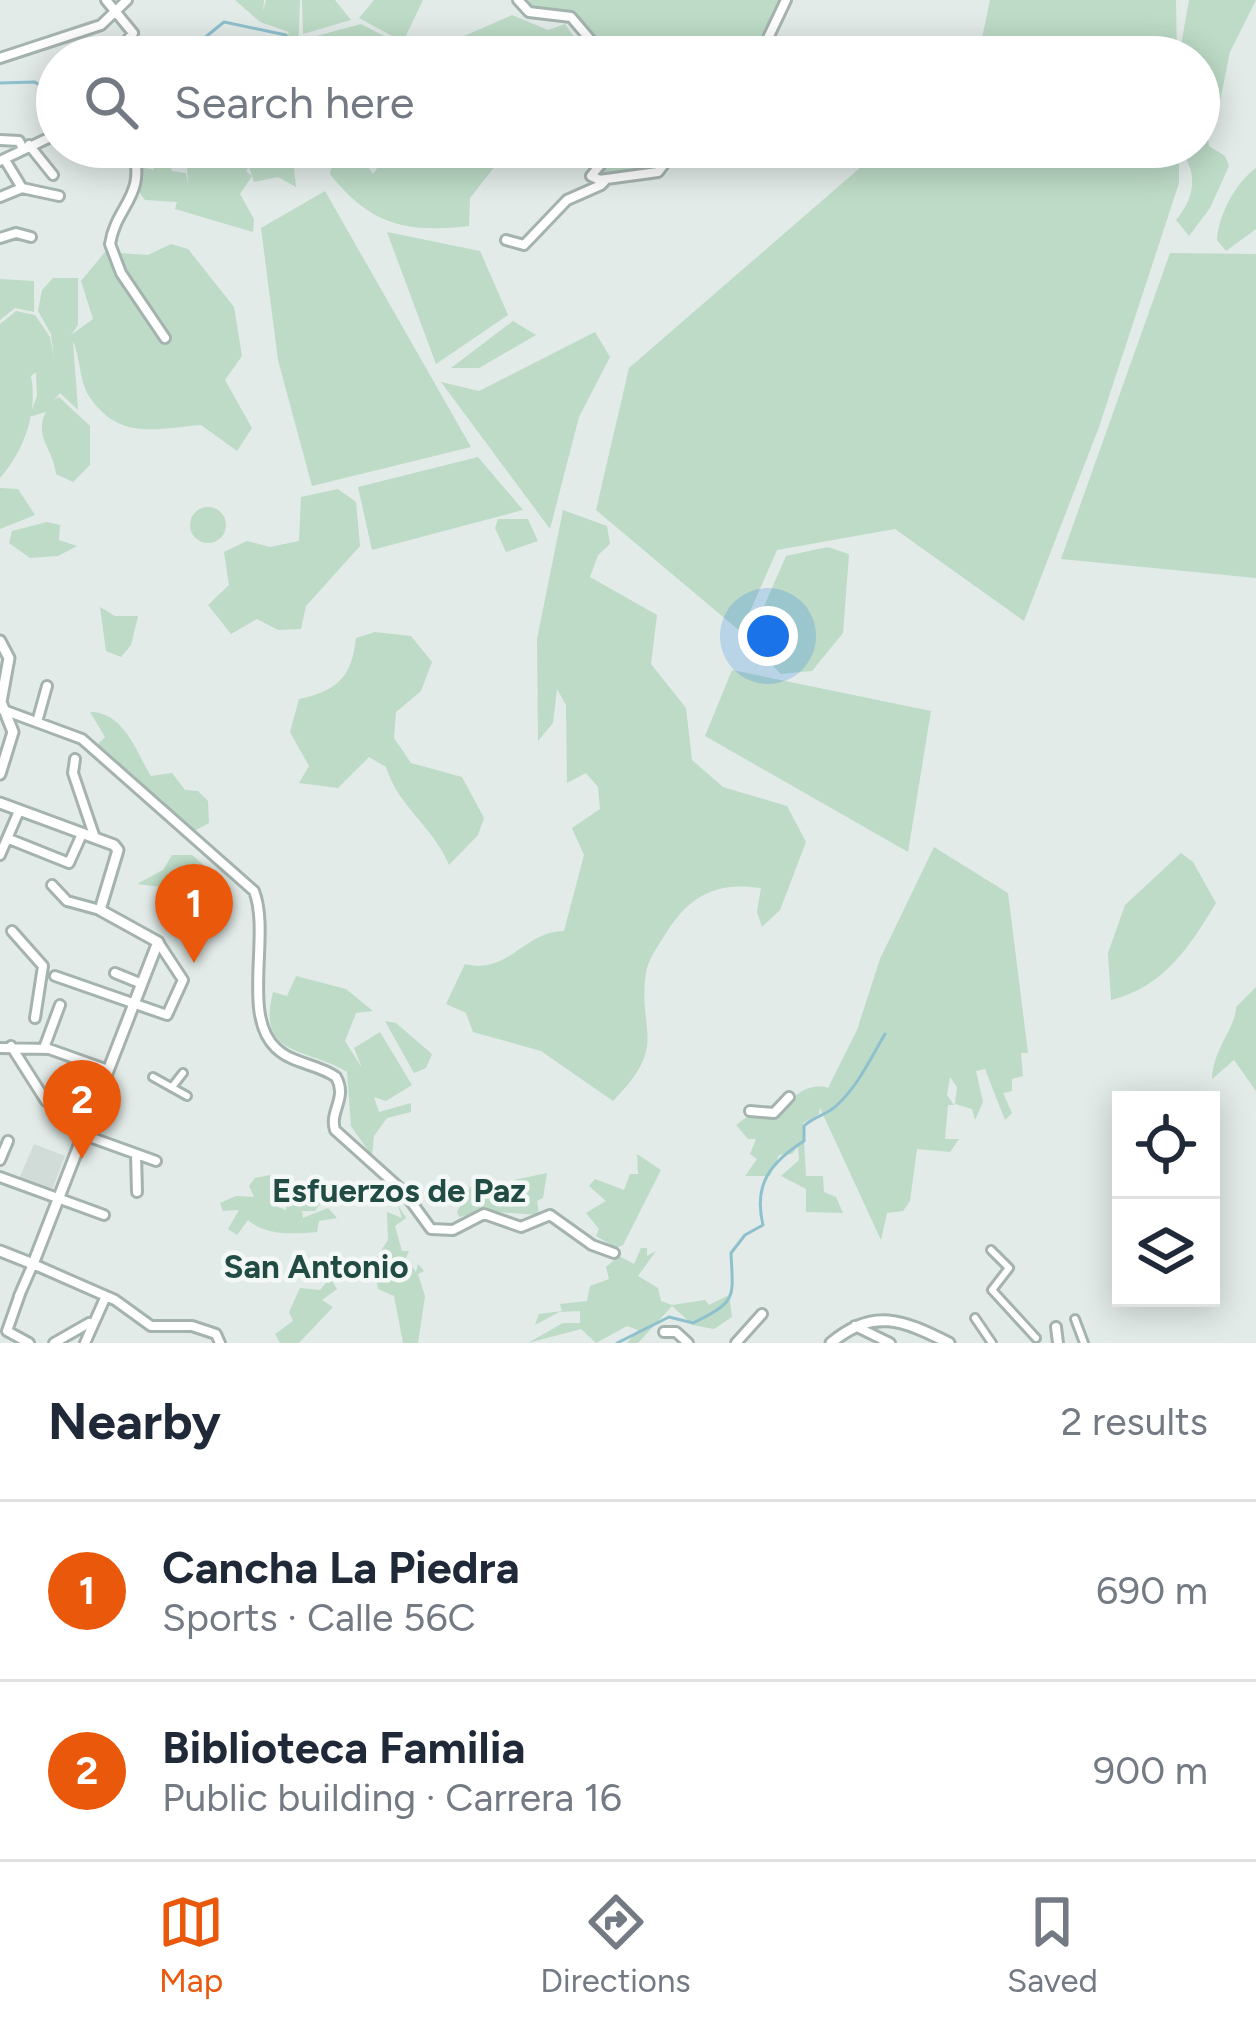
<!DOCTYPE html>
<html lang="en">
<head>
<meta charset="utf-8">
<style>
  :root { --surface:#fff; --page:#f2f2f3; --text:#1f2937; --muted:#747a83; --line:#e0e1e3; --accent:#ea580c }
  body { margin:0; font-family:Figtree,sans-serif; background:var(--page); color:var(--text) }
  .controls { position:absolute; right:36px; bottom:36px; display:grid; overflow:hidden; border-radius:0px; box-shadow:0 6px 30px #0003 }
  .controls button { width:108px; height:108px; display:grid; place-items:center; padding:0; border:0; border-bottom:3px solid var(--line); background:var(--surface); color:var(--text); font:60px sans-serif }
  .you { position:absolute; left:768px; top:636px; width:42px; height:42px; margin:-30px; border:9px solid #fff; border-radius:50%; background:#1a73e8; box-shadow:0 0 0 18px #1a73e833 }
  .badge { display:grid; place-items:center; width:78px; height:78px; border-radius:50%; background:var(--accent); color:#fff; font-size:39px; font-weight:700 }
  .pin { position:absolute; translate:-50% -99px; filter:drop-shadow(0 3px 6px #0008) }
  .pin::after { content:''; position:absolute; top:63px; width:42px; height:36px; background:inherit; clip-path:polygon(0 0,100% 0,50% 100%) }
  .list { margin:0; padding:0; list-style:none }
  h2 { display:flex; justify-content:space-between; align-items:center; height:156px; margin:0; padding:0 48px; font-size:51px }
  h2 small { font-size:39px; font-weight:400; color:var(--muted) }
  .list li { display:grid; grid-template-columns:78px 1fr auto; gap:36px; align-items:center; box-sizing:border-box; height:180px; padding:0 48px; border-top:3px solid var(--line) }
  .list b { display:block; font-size:45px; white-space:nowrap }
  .list p { margin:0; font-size:39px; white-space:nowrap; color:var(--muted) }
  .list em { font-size:39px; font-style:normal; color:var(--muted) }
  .icon { flex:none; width:66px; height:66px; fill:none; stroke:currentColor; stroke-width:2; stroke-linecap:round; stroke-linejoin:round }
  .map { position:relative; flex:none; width:1256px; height:1343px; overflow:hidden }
  .search { position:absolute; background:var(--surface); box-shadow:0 6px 30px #0003; left:36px; right:36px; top:36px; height:132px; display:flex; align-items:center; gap:30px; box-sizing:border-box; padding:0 42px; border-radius:66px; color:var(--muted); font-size:45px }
  .sheet { height:516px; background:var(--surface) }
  nav { display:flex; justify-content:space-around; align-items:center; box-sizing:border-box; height:168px; border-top:3px solid var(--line); background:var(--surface); font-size:33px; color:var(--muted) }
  nav a { display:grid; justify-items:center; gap:6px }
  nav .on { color:var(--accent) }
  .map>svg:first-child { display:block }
</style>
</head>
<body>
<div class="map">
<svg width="1256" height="1343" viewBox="0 0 1256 1343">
  <rect width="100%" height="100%" fill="#e2ebe8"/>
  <path fill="#d1dbd7" d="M34 1144 65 1156 52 1190 19 1179Z"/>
  <path fill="#bddbc7" d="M235 0H264L263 11 266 0H300L298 49 312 48 313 37 361 24 413 51 391 57H293L284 39 289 32 260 22Z
    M302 0H335L351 20 303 34Z
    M374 0H423L403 42 359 18Z
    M518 0H786L759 57H605L571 17 529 12Z
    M990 0H1176L1177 57H978Z
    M1189 0H1256L1230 52 1220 101 1205 121 1209 146 1225 156 1229 166 1210 208 1189 236 1176 220C1196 196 1198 172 1179 148V183L1099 427 1024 621 895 529 777 550 741 632 596 510 629 368 884 147H1199V57H1179Z
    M512 15 548 30 565 24 577 41 567 57H416Z
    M134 147 166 151 172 171 186 173 188 184 187 168 206 149 212 166 219 167V155L233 163 241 149 242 156 248 147 324 149 253 160 293 159 296 187 278 177 254 182 249 167 246 171 252 176 240 194 254 219 253 232 175 209 177 202 145 200 139 192 141 167 154 170 149 153Z
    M343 147H366L354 148 373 174 392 147H510L470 198 469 226C407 233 371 226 330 174L334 158 353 148Z
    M615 147H677L663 169 598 180 592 172Z
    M1256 168V229L1226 251 1217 240C1218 216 1236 182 1256 168Z
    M325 191 471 447 312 486 278 360 261 228Z
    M387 232 480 251 508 315 436 364Z
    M171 244 188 249 234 307 242 356 225 380 252 428 237 451 201 425C158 428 119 442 89 396 80 383 80 357 73 341L78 410 60 393 54 400 59 397 90 426V465L73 482 56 474C54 450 33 436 46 412L29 417 37 396 36 372 31 376C38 412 24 451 0 478V324L16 311 35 315 50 337 54 358 51 334 38 311 42 290 53 278H78V325L71 335 93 319 81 281 105 252 148 255Z
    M1170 253 1256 254V578L1061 559Z
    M0 279 34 281V312L15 308 0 320Z
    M513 321 536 335 479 368H451Z
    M595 332 610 357 579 417 550 529 441 382 479 391Z
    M478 457 523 510 372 550 358 487Z
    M0 488 18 489 35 515 0 529Z
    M338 489 356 502 360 546 306 606 301 629 278 630 257 619 231 634 208 605 229 585 224 552 247 541 270 547 299 541 301 497Z
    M190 525a18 18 0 1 1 36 0a18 18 0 1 1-36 0Z
    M563 510 607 526 610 544 598 555 590 577 657 615 651 664 686 708 692 760 723 787 787 806 806 842 780 910 762 927 757 912 761 888C714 881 687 897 663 938 657 947 648 961 646 972 637 1033 670 1043 613 1101L541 1051 473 1032 466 1013 446 1004 465 964C509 975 524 931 564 931L584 855 572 828 600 809 598 787 586 773 567 783 566 705 557 689 553 723 538 741 537 639Z
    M498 519H528L538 541 506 552 495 528Z
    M47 522 60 525 59 540 77 546 58 556 30 558 9 543 12 531Z
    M828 547 849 554 843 633 812 671 781 674 756 649 759 618 786 556Z
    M100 607 115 616H138L131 645 121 657 106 651Z
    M375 632 411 636 432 662 421 691 396 712 394 738 411 763 462 777 484 818 478 835 449 865C433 826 399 808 386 767L369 757 338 788 299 783 309 766 290 732 299 699C337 691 352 677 356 638Z
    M732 670 931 711 908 852 705 736Z
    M90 712C126 712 138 757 151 776L172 773 185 790 198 791 208 801 209 823 192 832 102 753 96 746 105 737Z
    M934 847 1008 893 1028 1053H1021L1023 1076 1012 1079V1091L1003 1093 1012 1113 1005 1120 985 1069 976 1071 983 1102 975 1120 972 1109 955 1104 957 1087 950 1077 947 1095 954 1105H948L945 1139H959L950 1152 917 1149 910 1201 903 1211 887 1213 881 1240 820 1108 819 1114 803 1123 806 1176H823L824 1192 836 1197 843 1213 806 1212V1189L781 1176 799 1160 798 1146 792 1154 779 1155 770 1176H745L757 1159 750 1154 756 1139H748L736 1125 752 1113 775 1117C789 1101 805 1081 828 1088L857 1030 880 959Z
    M1181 853 1193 862 1216 903C1190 946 1164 987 1111 1000L1108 953 1125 905Z
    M172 855H192L221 880 217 894 137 884 163 870Z
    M296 976 346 989 373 1011 356 1013 345 1041 362 1068 354 1048 380 1032 412 1085 386 1101 374 1097 379 1112 411 1103V1112L387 1118 374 1136 372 1156 351 1126 347 1072C307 1047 256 1058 273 992L287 996Z
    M1256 987V1091L1234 1060 1212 1079C1213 1049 1236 1027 1236 1007Z
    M385 1021 396 1023 432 1054 426 1068 414 1073Z
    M637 1154 661 1170 623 1245 616 1248 596 1236 599 1229 586 1213 606 1201 589 1186 595 1179 624 1190 630 1174H638Z
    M547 1173 543 1198 537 1201 539 1215 483 1211 459 1217 457 1212 470 1187 487 1186 499 1195 514 1180Z
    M270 1175 278 1207 286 1210 288 1194 328 1192 315 1211H302L303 1218 328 1208 337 1218 319 1221 317 1232C294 1234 266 1236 248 1220L237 1235 228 1229 239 1210 223 1211 220 1203 236 1196 254 1197 249 1186 255 1178Z
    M398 1205 406 1218 395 1226 402 1251H409L406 1258 416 1272 418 1264 424 1271 418 1274 425 1296 418 1343H403L394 1296 378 1289 373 1263 388 1240 387 1212 402 1218Z
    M641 1248H647V1256L656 1251 638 1276 658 1288 661 1301 672 1305 705 1300 709 1305 729 1295 732 1317 714 1329 693 1325 672 1306 638 1343H627L638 1330 627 1326 596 1343 581 1329 528 1343 563 1323H580V1311L559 1312 535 1325 539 1314 562 1311 560 1304 587 1301 590 1286 609 1279 606 1267 619 1256 634 1264Z
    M330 1278 337 1289 322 1300 333 1307 299 1343H280L275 1334 293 1321 289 1312 300 1288 320 1290Z"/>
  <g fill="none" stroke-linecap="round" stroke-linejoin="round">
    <path stroke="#8ec0cd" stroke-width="3" d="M181 57 224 22 286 35
      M0 83 35 82 57 97
      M617 1343 669 1317 693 1323C738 1301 733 1298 731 1253L745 1235 763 1225C753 1184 771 1162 804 1141V1126C814 1116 825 1116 836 1106 858 1086 869 1061 885 1034"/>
    <g stroke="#a5b3af" stroke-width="12">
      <path id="pedestrian" d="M153 1077 187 1096
        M172 1087 183 1073
        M991 1250 1009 1268 992 1290 1036 1338
        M975 1318 992 1343
        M1075 1319 1084 1343"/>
    </g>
    <g stroke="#a5b3af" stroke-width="14">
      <path id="minor" d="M106 0 133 33 114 57
        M518 0 529 12 571 17 605 57
        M759 57 786 0
        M0 58 101 25 127 0
        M0 140 19 141 23 149
        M29 145 53 175
        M132 147C148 196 116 205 110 244L121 273 165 338
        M5 160 22 188 59 196
        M0 161 57 134
        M599 180 658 172 677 147
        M0 197 22 188
        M0 238 16 233 31 237
        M506 240 524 245 567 200 601 185 604 182 591 176 615 147
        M1 709 82 739 254 891C271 934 241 1016 276 1048 292 1064 318 1064 336 1077 348 1098 329 1111 335 1130L404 1192 431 1229 453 1230 484 1214 521 1227 550 1215 592 1245 614 1253
        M37 722 47 686
        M75 759 73 773 95 838
        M9 839 69 863 82 834
        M0 855 19 811
        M52 885 67 901 100 910
        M12 931 43 966 35 1018
        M115 973 142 984
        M55 976 167 1015 183 980 158 942
        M11 1046 46 1101
        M0 1048 49 1049 108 1070
        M44 1048 60 1005
        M750 1111 774 1113 789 1097
        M84 1135 156 1161
        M136 1154 137 1192
        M0 1160 8 1141
        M0 1177 104 1215
        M20 1294 7 1331 29 1343
        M19 1296 33 1264 115 1300 151 1326H192L216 1334 220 1343
        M855 1326 890 1343
        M1056 1327 1058 1343
        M664 1332H676L688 1343
        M54 1343 89 1323
        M85 1343 106 1296
        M736 1343 762 1314"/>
    </g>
    <g stroke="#a5b3af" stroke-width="15">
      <path id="tertiary" d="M0 641 9 658 1 702 13 732 0 774
        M0 803 114 845 118 850 100 910 158 942 33 1264 0 1251
        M831 1343C873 1307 903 1320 949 1343"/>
    </g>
    <use href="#pedestrian" stroke="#fff" stroke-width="6"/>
    <use href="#minor" stroke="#fff" stroke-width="8"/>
    <use href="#tertiary" stroke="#fff" stroke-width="9"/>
  </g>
  <g text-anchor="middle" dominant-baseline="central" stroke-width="9" stroke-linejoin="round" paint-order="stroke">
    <g font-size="33" font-weight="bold" fill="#214c44" stroke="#f3f8f6">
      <text x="399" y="1190">Esfuerzos de Paz</text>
      <text x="316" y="1266">San Antonio</text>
    </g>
  </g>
</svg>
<div class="controls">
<button><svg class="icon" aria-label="locate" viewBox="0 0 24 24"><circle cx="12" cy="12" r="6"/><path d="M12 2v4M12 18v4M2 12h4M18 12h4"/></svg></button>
<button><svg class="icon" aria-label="layers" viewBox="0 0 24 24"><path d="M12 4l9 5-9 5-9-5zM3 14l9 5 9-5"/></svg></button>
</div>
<div class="you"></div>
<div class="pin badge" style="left:194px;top:963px">1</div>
<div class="pin badge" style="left:82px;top:1159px">2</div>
<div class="search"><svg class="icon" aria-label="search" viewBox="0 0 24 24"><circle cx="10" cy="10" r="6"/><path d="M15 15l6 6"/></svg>Search here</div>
</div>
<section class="sheet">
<h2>Nearby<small>2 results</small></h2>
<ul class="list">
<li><span class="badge">1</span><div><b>Cancha La Piedra</b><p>Sports · Calle 56C</p></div><em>690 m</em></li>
<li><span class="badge">2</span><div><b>Biblioteca Familia</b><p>Public building · Carrera 16</p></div><em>900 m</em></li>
</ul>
</section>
<nav>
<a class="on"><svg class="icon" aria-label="map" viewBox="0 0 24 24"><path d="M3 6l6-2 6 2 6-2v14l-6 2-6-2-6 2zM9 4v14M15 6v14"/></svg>Map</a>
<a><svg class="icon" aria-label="directions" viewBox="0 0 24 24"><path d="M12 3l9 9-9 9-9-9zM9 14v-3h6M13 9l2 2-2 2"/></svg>Directions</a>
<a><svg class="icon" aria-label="saved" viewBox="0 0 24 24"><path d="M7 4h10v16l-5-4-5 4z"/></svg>Saved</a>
</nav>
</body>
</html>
